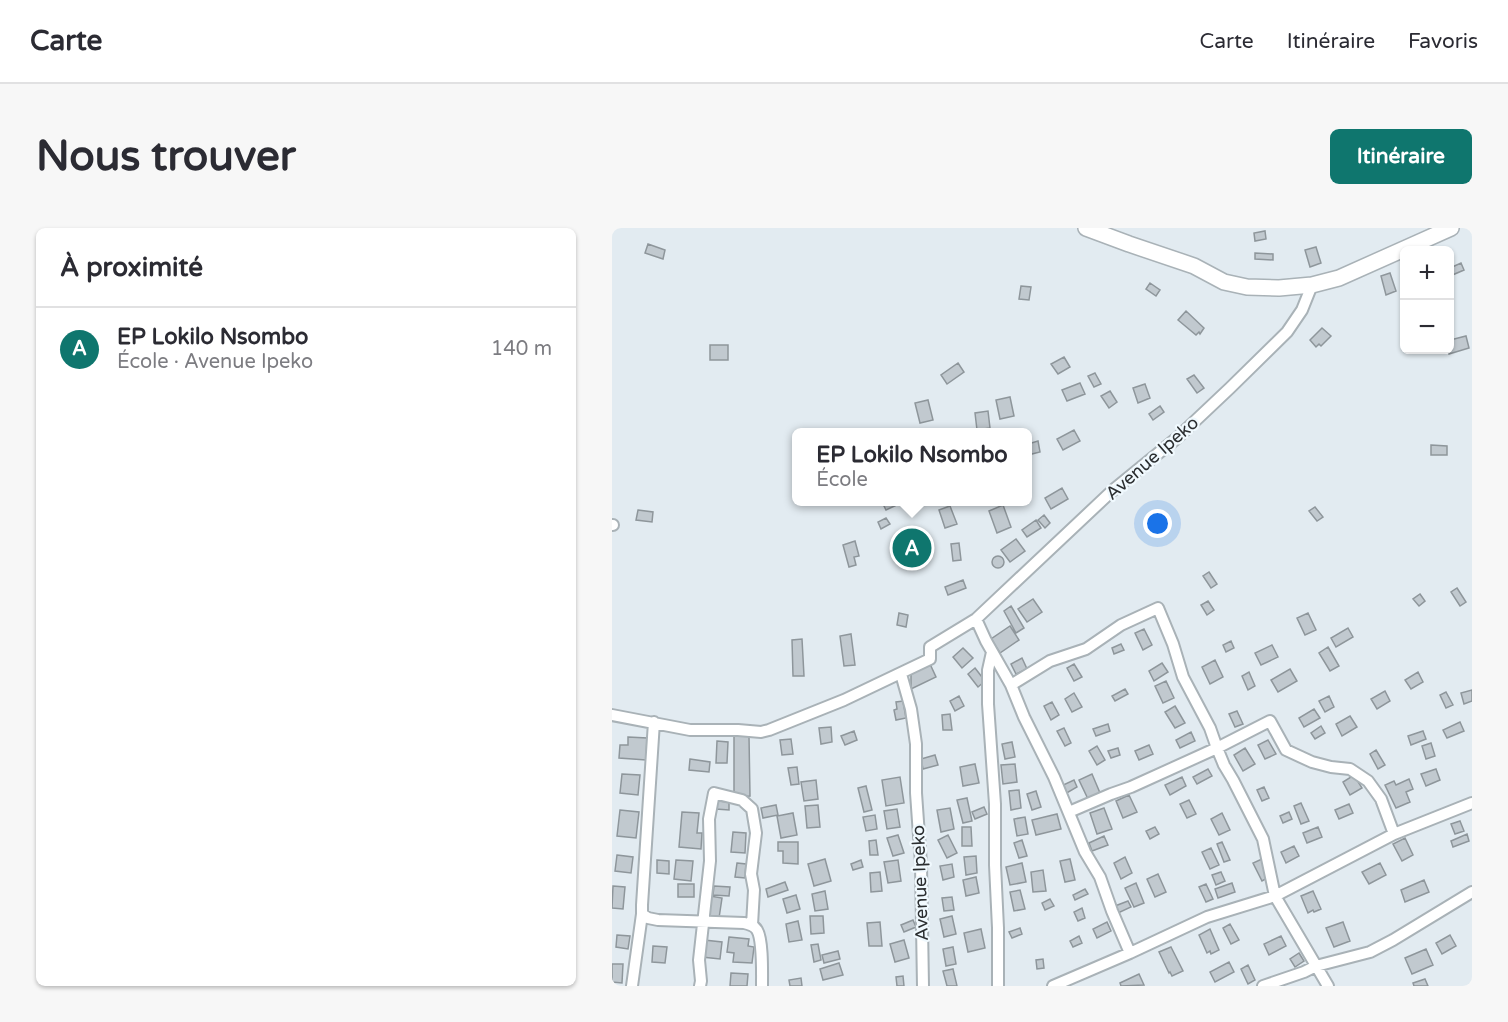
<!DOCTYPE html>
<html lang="fr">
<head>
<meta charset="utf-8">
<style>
  :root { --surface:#fff; --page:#f7f7f7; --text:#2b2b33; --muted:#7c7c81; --line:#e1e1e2; --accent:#0f766e }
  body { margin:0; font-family:"Varela Round",sans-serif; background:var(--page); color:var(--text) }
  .controls { position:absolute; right:18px; top:18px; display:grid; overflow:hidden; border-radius:9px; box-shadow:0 2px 4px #0004 }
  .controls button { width:54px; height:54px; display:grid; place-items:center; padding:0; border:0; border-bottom:2px solid var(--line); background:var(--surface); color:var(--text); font:30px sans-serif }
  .you { position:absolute; left:546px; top:296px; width:21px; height:21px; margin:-15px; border:4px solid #fff; border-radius:50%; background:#1a73e8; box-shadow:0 0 0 9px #1a73e833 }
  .badge { display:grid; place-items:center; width:39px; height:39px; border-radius:50%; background:var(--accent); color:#fff; font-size:20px; font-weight:700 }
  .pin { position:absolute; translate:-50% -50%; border:3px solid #fff; box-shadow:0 2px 6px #0006 }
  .popup { position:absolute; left:180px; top:200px; width:240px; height:78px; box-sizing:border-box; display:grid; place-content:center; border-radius:9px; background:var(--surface); filter:drop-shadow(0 2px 4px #0005); font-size:20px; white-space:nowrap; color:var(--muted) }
  .popup b { font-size:22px; color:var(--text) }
  .popup::after { content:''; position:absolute; left:50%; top:100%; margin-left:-12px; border:12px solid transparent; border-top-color:var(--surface) }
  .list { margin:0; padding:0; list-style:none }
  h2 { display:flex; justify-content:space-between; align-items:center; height:78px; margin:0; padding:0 24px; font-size:26px }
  h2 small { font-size:20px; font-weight:400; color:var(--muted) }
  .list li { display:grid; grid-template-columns:39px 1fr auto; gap:18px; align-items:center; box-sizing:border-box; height:84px; padding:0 24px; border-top:2px solid var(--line) }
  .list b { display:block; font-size:22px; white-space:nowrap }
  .list p { margin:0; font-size:20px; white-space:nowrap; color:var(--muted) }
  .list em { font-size:20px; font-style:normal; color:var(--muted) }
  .map { position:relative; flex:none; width:860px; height:758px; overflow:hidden; border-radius:9px }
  header { display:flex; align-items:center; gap:36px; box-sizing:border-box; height:84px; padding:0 30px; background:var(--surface); border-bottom:2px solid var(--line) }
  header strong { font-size:28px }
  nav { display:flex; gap:33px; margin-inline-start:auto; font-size:21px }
  .intro { display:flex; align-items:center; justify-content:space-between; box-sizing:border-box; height:144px; padding:0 36px }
  h1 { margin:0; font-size:42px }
  .button { padding:15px 27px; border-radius:9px; background:var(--accent); color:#fff; font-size:21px; font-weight:700 }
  main { display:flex; gap:36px; padding:0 36px }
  aside { flex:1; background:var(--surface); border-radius:9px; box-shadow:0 2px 4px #0004 }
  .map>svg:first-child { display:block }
</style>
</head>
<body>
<header>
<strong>Carte</strong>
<nav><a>Carte</a><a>Itinéraire</a><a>Favoris</a></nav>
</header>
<div class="intro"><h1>Nous trouver</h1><a class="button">Itinéraire</a></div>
<main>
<aside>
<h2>À proximité<small></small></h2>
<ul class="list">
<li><span class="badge">A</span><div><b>EP Lokilo Nsombo</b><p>École · Avenue Ipeko</p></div><em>140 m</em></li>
</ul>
</aside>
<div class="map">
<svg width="860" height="758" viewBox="0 0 860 758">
  <rect width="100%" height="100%" fill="#e2ebf1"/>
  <path fill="#c1c9cf" stroke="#8e969b" stroke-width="1.5" d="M653 3 654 11 643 13 642 5Z
    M36 16 53 22 51 31 33 25Z
    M704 19 709 35 698 39 693 22Z
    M643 25 661 26V32L643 31Z
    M849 35 852 42 838 48V40Z
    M778 45 784 63 774 67 769 48Z
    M538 55 548 62 544 68 534 61Z
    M409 58 419 59 417 72 407 71Z
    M574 83 592 100 588 106 587 104 584 107 566 92Z
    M710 100 719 108 709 118 707 116 704 119 698 112Z
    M854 108 857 120 837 126 836 122H838V112Z
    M98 117H116V132H98Z
    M452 129 458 139 446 146 439 136Z
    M346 135 352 144 335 156 329 147Z
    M483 145 489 156 482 159 476 148Z
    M582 147 592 160 585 165 575 151Z
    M468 155 473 166 455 173 450 162Z
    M533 156 538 170 526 175 521 160Z
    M498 163 505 174 497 180 489 168Z
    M398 169 402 188 388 191 384 172Z
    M316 172 321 192 308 195 303 175Z
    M548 178 552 184 541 192 537 186Z
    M376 183 378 200 365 202 363 185Z
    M462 202 468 213 451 222 445 211Z
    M426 213 428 224 416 227V216Z
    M819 217 835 218V227H819Z
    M450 260 456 271 439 281 433 270Z
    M270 274H291L274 282Z
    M391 277 399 299 385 305 377 283Z
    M338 278 345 296 333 300 327 282Z
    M703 279 711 289 705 293 697 283Z
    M26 282 41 284 40 294 24 292Z
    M432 287 438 295 433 300 426 292Z
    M274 290 278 296 269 301 266 294Z
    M424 292 429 300 415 309 410 302Z
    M404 311 413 323 398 334 389 322Z
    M243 313 247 328 242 329 244 337 237 339 231 317Z
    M347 315 349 332 341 333 339 316Z
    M380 334a6 6 0 1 1 12 0a6 6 0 1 1-12 0Z
    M597 344 605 356 599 360 591 348Z
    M351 352 354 360 336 367 333 359Z
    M845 360 854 374 848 378 839 364Z
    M808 366 813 373 807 378 801 371Z
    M421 371 430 384 415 394 406 381Z
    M596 373 602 382 595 387 589 377Z
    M399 378 412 400 404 405 392 383Z
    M287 385 296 387 294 399 285 397Z
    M696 385 704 402 693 407 685 390Z
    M398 398 407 412 388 425 379 411Z
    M736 400 741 409 724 419 719 410Z
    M532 401 540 417 531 422 523 405Z
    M239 406 243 437 232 438 228 408Z
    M190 411 192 448H181L180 412Z
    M619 413 622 420 614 424 611 417Z
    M509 416 512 422 502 426 500 420Z
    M660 417 666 429 649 437 643 425Z
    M716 419 727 438 718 443 707 425Z
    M351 420 361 430 350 440 341 429Z
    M410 430 415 441 404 446 399 436Z
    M603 432 611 449 598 456 590 439Z
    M550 435 556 444 542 453 537 443Z
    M318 436 324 449 299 461V445Z
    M462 436 470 449 462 453 455 440Z
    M363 440 373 453 366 459 356 446Z
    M678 441 685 453 666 464 659 452Z
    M637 444 643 458 636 462 630 448Z
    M806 444 811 454 799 461 793 452Z
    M554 453 562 470 551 475 543 458Z
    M513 461 516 466 503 473 500 468Z
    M860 462V473L852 476 849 465Z
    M773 463 778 473 765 481 759 471Z
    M834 464 841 477 834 480 828 467Z
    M462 465 470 479 460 484 453 471Z
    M347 468 352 478 343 483 338 473Z
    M717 468 722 479 713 484 707 473Z
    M291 473 294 490 284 492 282 482 285 481 284 474Z
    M440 474 447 487 439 492 432 478Z
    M563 478 573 495 563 500 553 484Z
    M702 481 708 490 692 499 687 490Z
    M625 483 631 496 623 499 617 486Z
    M338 486 340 502H331L330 487Z
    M738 488 745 499 730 508 724 496Z
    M848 494 852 503 835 510 831 502Z
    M496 496 498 503 484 508 481 501Z
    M709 498 713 505 703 511 699 505Z
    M219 499 220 514 209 516 207 500Z
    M452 500 459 515 453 518 445 503Z
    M242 503 245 512 233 517 229 508Z
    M811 503 814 511 799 517 796 508Z
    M579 504 583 513 568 520 564 512Z
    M122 508H137L138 568 122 569Z
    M16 509 35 510 34 532 7 530 8 517H16Z
    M179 511 181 526 170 527 168 512Z
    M656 512 664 526 653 531 646 517Z
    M105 513 116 514 115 535H104Z
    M400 514 403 529 393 531 390 516Z
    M819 515 823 528 814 531 810 518Z
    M537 517 541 526 527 532 523 523Z
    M485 518 493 532 485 537 477 523Z
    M506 520 508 527 499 530 496 523Z
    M633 520 643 536 631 543 622 527Z
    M764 522 773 537 766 541 758 526Z
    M323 527 326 537 311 541 309 531Z
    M78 531 98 534 97 544 77 542Z
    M363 536 367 555 351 558 348 539Z
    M403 536 405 554 391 556 389 537Z
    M185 539 187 556 179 557 176 540Z
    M596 541 600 548 585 556 581 549Z
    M824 541 828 552 814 558 809 546Z
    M10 546 28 547 26 567 8 565Z
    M480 546 488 565 476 571 467 552Z
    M742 547 750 560 738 567 731 554Z
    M288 549 292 575 274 578 270 552Z
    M570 549 574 558 558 567 553 557Z
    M797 551 801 561 794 564 798 574 784 580 773 557 782 553 784 557Z
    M204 552 206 571 192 573 189 554Z
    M462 552 465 559 453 566 449 558Z
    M254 558 260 582 252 584 246 560Z
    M652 559 657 570 650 573 645 562Z
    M407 562 409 580 399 582 397 563Z
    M424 563 429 579 420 582 415 566Z
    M517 567 525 584 511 590 504 573Z
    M355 570 360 593 351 595 345 572Z
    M577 572 584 586 575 590 568 576Z
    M105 573 117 574V582L104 581Z
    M689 575 697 593 689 596 682 578Z
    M737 576 741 585 727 591 723 582Z
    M164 577 166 587 151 590 149 580Z
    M206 577 208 599 195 600 193 578Z
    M372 579 375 586 363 591 360 584Z
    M338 580 342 601 329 604 325 582Z
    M492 580 500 601 485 606 478 585Z
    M285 581 288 599 275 601 272 583Z
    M8 582 27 584 24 610 5 608Z
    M70 584 87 585 85 605H90L89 621 67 619Z
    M677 584 680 591 671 595 668 588Z
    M181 585 185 607 169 610 165 588Z
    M610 585 618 602 607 607 599 591Z
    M445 586 449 601 424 607 420 592Z
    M263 587 265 601 254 603 251 589Z
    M413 589 416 606 405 608 402 591Z
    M848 593 852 603 843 606 839 596Z
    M350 599H359L360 618H350Z
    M543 599 547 606 538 611 534 603Z
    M706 599 710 609 695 615 691 605Z
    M121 604 134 605 133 625 119 624Z
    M855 606 857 613 841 619 839 613Z
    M286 607 292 625 281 628 275 610Z
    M336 607 345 625 335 630 326 612Z
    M492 608 496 617 480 623 477 615Z
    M793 610 801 627 790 633 781 616Z
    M264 612 266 627H258L257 613Z
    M410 612 415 628 407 630 402 615Z
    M166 614H186V636L171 635V623H166Z
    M610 614 618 632 612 634 605 616Z
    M682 618 687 628 674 635 669 624Z
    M599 620 607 637 598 641 590 624Z
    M5 627 21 629 19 645 3 643Z
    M364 628 365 645 354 647 352 629Z
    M513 629 520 645 509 651 502 635Z
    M213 631 219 653 202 658 196 636Z
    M458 631 463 652 453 654 448 633Z
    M650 631 659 648 650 653 641 635Z
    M45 632 57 633V646L45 645Z
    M64 632 81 633 79 653 62 651Z
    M249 632 251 639 241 642 239 636Z
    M286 632 289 653 276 655 272 634Z
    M125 635 134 636 133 650 123 649Z
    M410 635 414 654 398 657 394 639Z
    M768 635 774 647 757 656 750 644Z
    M340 636 342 649 331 652 328 638Z
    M431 642 434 663 421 664 419 644Z
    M268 644 270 663 259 664 258 645Z
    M609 644 613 653 604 657 600 647Z
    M546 646 554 664 543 669 535 651Z
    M364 649 367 665 354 668 351 652Z
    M812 652 817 664 793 674 789 662Z
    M173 654 176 662 156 669 154 661Z
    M524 655 532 675 522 679 513 660Z
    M620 655 623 664 606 670 603 661Z
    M66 656H82V669H66Z
    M594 656 601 671 594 674 587 659Z
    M1 658 13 659 11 681 0 680Z
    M102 658 118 659 117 668 101 667Z
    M473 661 476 666 463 672 461 667Z
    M408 662 413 681 402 683 398 664Z
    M213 663 216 681 203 683 200 666Z
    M701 663 709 681 702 684 701 682 696 685 689 668Z
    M184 667 188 681 175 685 171 671Z
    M98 668 110 670 107 690 96 689Z
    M340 669 342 682 332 683 330 670Z
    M438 671 442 678 433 682 430 675Z
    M516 673 519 679 506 685 503 678Z
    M470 680 473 690 466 693 462 684Z
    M198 688H211L212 705 199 706Z
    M340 688 344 706 332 709 328 691Z
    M301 692 304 699 292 704 289 697Z
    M186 693 190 712 177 714 174 696Z
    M268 694 270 718H257L255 695Z
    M495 694 499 703 485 710 481 701Z
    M731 694 738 713 722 719 714 700Z
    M618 696 627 712 619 716 611 700Z
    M408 700 410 706 400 710 397 704Z
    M369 701 373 720 356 724 352 705Z
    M598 701 607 722 599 726 598 723 595 725 587 707Z
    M5 707 18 708 16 721 4 719Z
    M838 707 844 718 830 726 824 715Z
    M467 708 470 715 461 719 458 713Z
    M669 708 674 718 657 727 652 716Z
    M117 709 137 711 136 718 142 719 140 735 121 734 122 725 115 724Z
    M92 712 110 714 108 731 90 729Z
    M292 712 297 730 283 734 278 716Z
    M206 716 209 732 202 734 199 717Z
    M41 718 55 719 53 735 40 734Z
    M341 719 344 736 334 738 331 721Z
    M559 719 571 743 560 748 558 744 557 745 547 724Z
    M814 721 821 737 800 746 793 730Z
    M226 723 228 731 212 735 210 727Z
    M687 725 692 733 683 739 678 731Z
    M431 731 432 740 425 741 424 732Z
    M617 734 622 744 603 754 598 744Z
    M227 735 231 747 211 752 208 741Z
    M0 736H11L10 755 0 754Z
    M636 737 643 752 636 756 629 741Z
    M341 741 345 758H335L331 743Z
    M119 745 136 746 135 758H118Z
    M527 746 532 757 509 758 508 755Z
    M291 748 292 758H285L284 749Z
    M189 750 190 758H178L177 752Z
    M813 751 816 758H802L801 755Z"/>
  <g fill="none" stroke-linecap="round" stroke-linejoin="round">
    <g stroke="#a9b2b7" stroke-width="14">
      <path id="street" d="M0 297H1
        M364 391 374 413 399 457 412 489 442 549 473 624 488 649 500 683 518 725
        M380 424 376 442V476L383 576V637L386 700V758
        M289 446 299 481 304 516V565L309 636 311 758
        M399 457 438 433 474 421 509 397 546 380 561 416 571 449 598 500 605 520 519 559 499 566 457 584
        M0 487 78 502H126L149 504 157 502 232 472 318 431V419L364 391 500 263 565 210 618 160 675 104 690 82 700 57
        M42 494 30 677V686L36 690 46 692 132 695C137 696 142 697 145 702 151 712 150 745 150 758
        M20 758 30 686
        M88 758 89 753 87 732 98 633 97 591 102 565 130 572 140 581 144 605 139 646 142 662 140 697
        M441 758 518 725 595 689 663 668 782 606 860 575
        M651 758 692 744 704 738 758 724 781 712 860 664
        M716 758 663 668 651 611 621 552 612 537 605 520 658 493 674 522 700 534 719 539 738 541 756 553 769 571 782 606"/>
    </g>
    <g stroke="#a9b2b7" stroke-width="18">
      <path id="secondary" d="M474 0 517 16 582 38 612 54 635 59 667 60 700 57 727 50 839 0"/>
    </g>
    <use href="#street" stroke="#fff" stroke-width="10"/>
    <use href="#secondary" stroke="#fff" stroke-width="15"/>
  </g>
  <g text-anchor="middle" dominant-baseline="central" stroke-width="4.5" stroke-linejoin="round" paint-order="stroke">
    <g font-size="18" fill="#2b2e30" stroke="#f0f9fe">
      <text transform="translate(540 230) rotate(-41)">Avenue Ipeko</text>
      <text transform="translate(308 655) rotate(-92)">Avenue Ipeko</text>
    </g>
  </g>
</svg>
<div class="controls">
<button>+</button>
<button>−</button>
</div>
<div class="you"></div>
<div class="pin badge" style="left:300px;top:320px">A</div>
<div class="popup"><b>EP Lokilo Nsombo</b>École</div>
</div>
</main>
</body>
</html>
